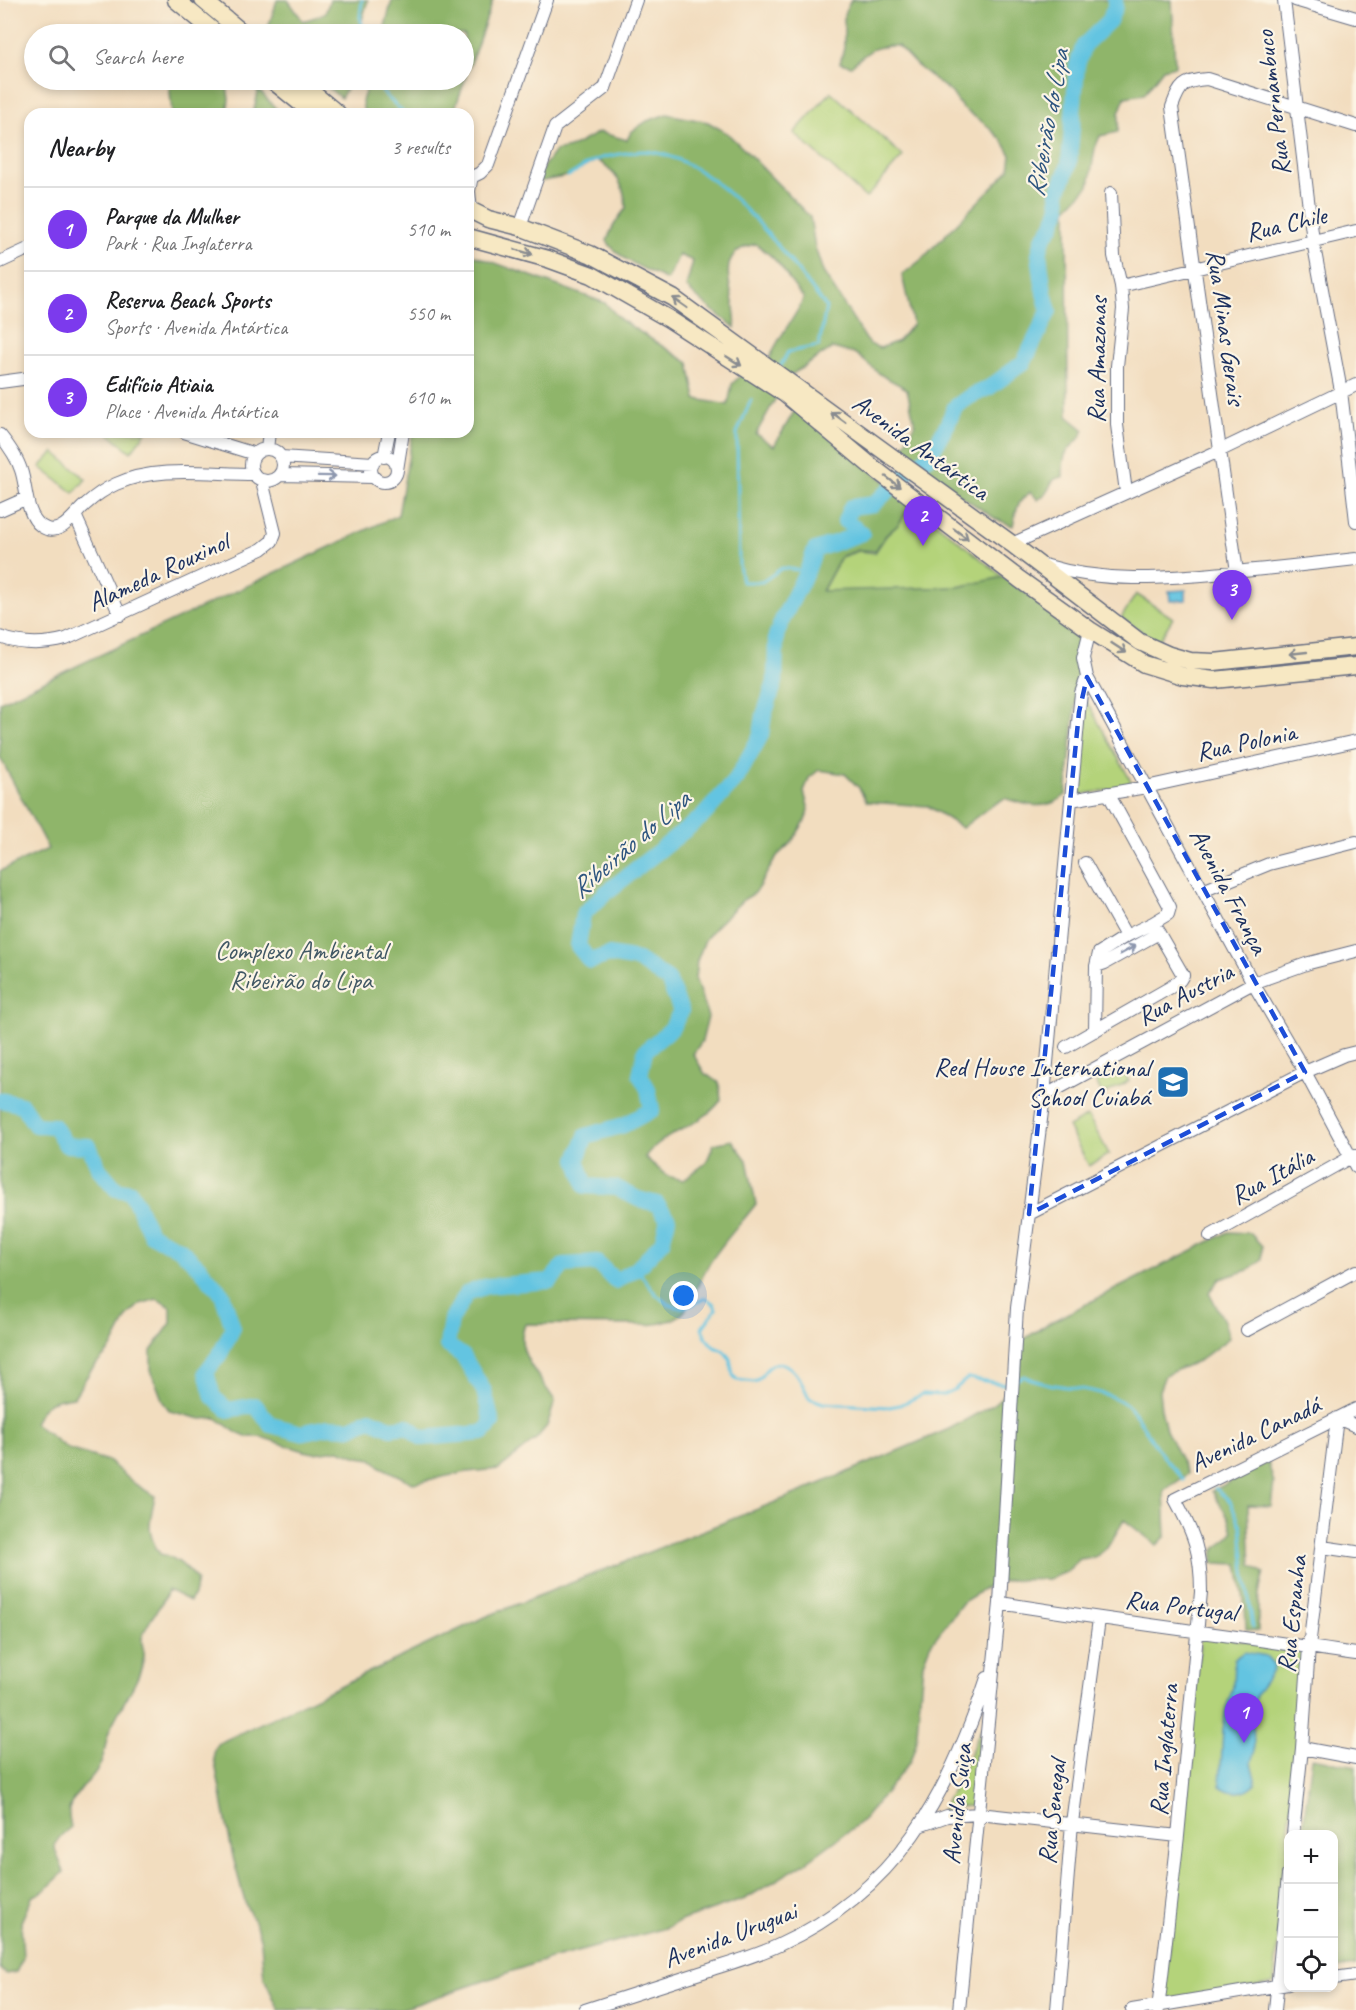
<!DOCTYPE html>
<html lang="en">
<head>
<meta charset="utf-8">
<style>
  :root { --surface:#fff; --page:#f2f2f2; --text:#202124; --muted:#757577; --line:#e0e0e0; --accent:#7c3aed }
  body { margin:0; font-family:Caveat,sans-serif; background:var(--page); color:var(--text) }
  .controls { position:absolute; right:18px; bottom:18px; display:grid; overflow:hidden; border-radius:12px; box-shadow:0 3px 9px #0003 }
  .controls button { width:54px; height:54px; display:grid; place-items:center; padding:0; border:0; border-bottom:2px solid var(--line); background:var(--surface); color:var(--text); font:30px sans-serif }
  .you { position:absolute; left:684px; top:1296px; width:21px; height:21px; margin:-15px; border:4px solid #fff; border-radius:50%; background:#1a73e8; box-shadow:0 0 0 9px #1a73e833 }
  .badge { display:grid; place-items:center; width:39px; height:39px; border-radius:50%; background:var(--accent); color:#fff; font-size:20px; font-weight:700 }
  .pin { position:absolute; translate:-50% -50px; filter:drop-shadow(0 2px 3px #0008) }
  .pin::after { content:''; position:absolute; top:32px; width:21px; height:18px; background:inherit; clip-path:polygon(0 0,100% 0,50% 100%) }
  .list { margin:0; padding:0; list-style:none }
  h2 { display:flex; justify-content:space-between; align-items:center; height:78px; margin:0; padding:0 24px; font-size:26px }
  h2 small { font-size:20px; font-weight:400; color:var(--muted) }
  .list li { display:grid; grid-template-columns:39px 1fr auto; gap:18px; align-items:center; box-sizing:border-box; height:84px; padding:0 24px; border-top:2px solid var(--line) }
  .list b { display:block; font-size:22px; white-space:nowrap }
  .list p { margin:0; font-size:20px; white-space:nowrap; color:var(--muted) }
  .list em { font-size:20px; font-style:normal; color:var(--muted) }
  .icon { flex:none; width:33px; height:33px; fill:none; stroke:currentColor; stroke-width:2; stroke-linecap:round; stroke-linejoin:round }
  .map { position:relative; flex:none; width:1356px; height:2010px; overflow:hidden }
  .search { position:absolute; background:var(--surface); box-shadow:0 3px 9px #0003; left:24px; top:24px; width:450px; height:66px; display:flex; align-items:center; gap:15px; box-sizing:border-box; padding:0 21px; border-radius:33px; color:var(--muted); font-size:22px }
  .panel { position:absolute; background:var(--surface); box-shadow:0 3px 9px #0003; left:24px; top:108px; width:450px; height:330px; border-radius:18px }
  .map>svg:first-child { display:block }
</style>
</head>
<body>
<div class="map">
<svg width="1356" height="2010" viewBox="0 0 1356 2010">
  <rect width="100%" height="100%" fill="#fcf5e5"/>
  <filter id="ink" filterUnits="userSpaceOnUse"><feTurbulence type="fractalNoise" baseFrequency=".0167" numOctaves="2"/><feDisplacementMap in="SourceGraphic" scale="12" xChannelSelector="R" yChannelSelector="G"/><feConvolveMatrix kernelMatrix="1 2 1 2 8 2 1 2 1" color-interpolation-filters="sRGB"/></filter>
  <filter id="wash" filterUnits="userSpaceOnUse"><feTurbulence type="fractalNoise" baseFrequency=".008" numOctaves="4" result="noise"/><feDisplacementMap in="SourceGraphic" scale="24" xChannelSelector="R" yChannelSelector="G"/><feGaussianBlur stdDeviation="1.35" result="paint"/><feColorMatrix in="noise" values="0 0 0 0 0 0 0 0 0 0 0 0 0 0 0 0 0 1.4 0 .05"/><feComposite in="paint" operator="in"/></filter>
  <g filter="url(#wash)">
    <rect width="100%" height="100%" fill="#f2ddbf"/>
    <path fill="#b4d37a" stroke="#68816c" stroke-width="1.5" d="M831 92 903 156 866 198 794 133Z
      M107 432H146L131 452Z
      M54 452 86 479 74 493 40 467Z
      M912 503 1003 577 958 587 822 592 841 557 859 551 875 553 886 536 898 525Z
      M1136 594 1173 618 1158 642 1121 618Z
      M1085 698 1132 783 1129 787 1076 795Z
      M1122 1069 1129 1081 1103 1095 1096 1082Z
      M1088 1116 1109 1154 1089 1166 1068 1127Z
      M1201 1634 1306 1651 1274 1983 1163 2002Z
      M981 1728 972 1806 955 1807 941 1812 965 1766Z"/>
    <path fill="#8fb56a" stroke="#557264" stroke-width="1.5" d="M277 0H288L303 21 325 14 330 0H368L358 34H266Z
      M392 0H493L453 114H364L362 101 369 80H464V34H383Z
      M851 0H1172L1175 66 1163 69 1144 94 1125 97 1119 113 1118 132 1100 136 1095 148 1089 186 1067 208 1068 417 1084 430C1078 443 1077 440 1069 449 1062 457 1063 468 1063 477 1048 479 1053 485 1046 493 1044 496 1040 498 1038 500L1031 492C1017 500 1016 511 1013 526L996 519 899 455 915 425 907 389 881 375 856 354 832 348 788 377 769 361C776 338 794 321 804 298 794 289 789 277 781 267 774 257 765 251 756 244 706 253 740 298 735 328L702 302 686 287 693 261 679 255 667 280C646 269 620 261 607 241 611 228 617 219 626 208 625 185 616 172 597 160L568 176 538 182 543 167 555 151 570 148 599 132 627 140 631 132 647 121 667 114 708 122 727 133 751 156 810 217 815 247 823 272 869 344 880 348 898 341 913 324 902 275 922 259 1009 170 1011 155 1002 140 985 124 962 108 952 93 916 65 898 46C875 45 869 50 851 66L840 63 844 48V14Z
      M169 80H226L229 99 227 114H172Z
      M319 80H351L341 98Z
      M254 85 281 114H253L258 93Z
      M468 253 605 303 621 320 689 363 696 399 728 405 732 384 745 371 777 396 756 434 774 446 795 410 912 503 899 524 886 535 875 551 859 550 841 556 822 591 958 587 1003 577 1083 633 1066 795C1047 811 1027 806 1005 798L988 808 962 828 928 806 867 802 859 788 845 774 819 770 809 778 804 792 809 810 805 821 792 842 777 856 755 893 743 900 717 925 705 940 697 961 695 978 708 1017 702 1041 693 1054 705 1074 719 1082 721 1100C701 1128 663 1131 645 1157L667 1176 683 1180 706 1163 714 1144 732 1140 747 1160 756 1204C739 1226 718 1247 705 1271 698 1283 694 1298 686 1309 679 1320 660 1324 648 1325L525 1324C524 1328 522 1333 522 1338 521 1359 545 1384 555 1401L547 1426 536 1439 499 1469 467 1472 413 1483 381 1467 372 1459 358 1457 339 1450 314 1453 304 1451 261 1437H246L237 1433 216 1418 201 1419 170 1411 163 1402 151 1370V1351L171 1323V1307L157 1299 140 1304 127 1317 110 1350 91 1370 74 1397C50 1400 45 1401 34 1423L68 1449 108 1461 135 1484 155 1496C150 1521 145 1532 160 1554 177 1557 186 1568 197 1580L194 1595 190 1601 168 1590C163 1606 143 1626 142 1639 141 1645 145 1650 144 1657 139 1685 119 1706 109 1732 105 1742 105 1754 101 1763 93 1781 75 1790 69 1809 68 1814 70 1822 71 1827 47 1846 55 1847 64 1872L44 1891 32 1897 21 1922 23 1958 16 1972 7 1974 0 1969V871L48 849 0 757V702L398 515 413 432H468Z
      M1228 1232 1250 1233 1262 1246V1259L1248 1270 1220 1279 1209 1292 1224 1321 1229 1338 1200 1360 1165 1375 1159 1391 1161 1409 1166 1430 1188 1474 1164 1491 1166 1536 1157 1545 1124 1520 1107 1548 1095 1557 1080 1559 1066 1572 1049 1579 1011 1580 994 1583 963 1602 930 1645 923 1663 916 1743 910 1762 862 1821 805 1863 745 1899 683 1920 666 1928 536 1963 399 2010H279L264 1978 261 1942 256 1925 246 1906 233 1857 214 1758V1750L219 1743 485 1617 803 1491 949 1429 991 1406 1004 1395 1014 1381 1015 1345 1049 1323Z
      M1268 1462 1274 1483 1271 1506 1248 1505 1251 1565 1264 1573C1257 1592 1258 1611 1258 1631L1246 1629 1245 1608 1238 1564 1213 1563 1214 1551 1233 1532 1229 1519 1212 1491Z
      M1312 1758 1356 1766V1966L1334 1969V1834H1302Z"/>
    <path fill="#63c4e1" stroke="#3f7aa0" stroke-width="1.5" d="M1186 590V600L1170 601 1169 591Z
      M1244 1652 1266 1656 1274 1665 1273 1671 1256 1694 1253 1718 1254 1752 1251 1763 1256 1783C1246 1794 1232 1795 1220 1786L1223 1730 1226 1709 1233 1687 1234 1659Z"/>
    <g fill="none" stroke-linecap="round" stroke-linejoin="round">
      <path stroke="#63c4e1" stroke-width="3" d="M362 0 360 17 365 34
        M379 80 383 93 405 114
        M568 176C577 171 586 164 596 160 605 156 635 151 645 151 719 157 784 254 826 307L819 346 788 352 780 367
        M751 400 737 433 739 564 742 582H762L782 568 807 571
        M637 1268C646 1282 663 1310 683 1307 691 1306 699 1301 706 1298L714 1304 716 1309 702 1328 706 1338 714 1347 724 1351 730 1359 733 1375 737 1380 755 1382C761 1378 763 1372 768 1368 788 1351 803 1384 809 1398L823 1403 889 1407 900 1405 923 1394 942 1395 955 1389 968 1378 1003 1384 1010 1382
        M1016 1380 1024 1376C1053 1390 1087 1385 1117 1399 1138 1409 1146 1435 1160 1452 1167 1462 1176 1470 1184 1480
        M1215 1488 1230 1501 1241 1526 1245 1571 1253 1627"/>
      <path stroke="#63c4e1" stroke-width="16" d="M0 1100 22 1105 35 1125 54 1126 66 1145 89 1146 99 1169 116 1189 131 1192 151 1235 180 1249 198 1266 222 1294 233 1328 220 1354 206 1372 213 1397 228 1410 255 1405 271 1425 301 1433 327 1427 350 1428 370 1419 391 1428 407 1426 422 1438 483 1433 492 1423 484 1391 463 1356 447 1345 451 1320 467 1293 487 1286 550 1281 564 1265 597 1263 616 1281 637 1268 662 1242 668 1219 657 1204 638 1199 617 1188 586 1186 577 1159 586 1136 624 1125 652 1110 648 1089 640 1075 645 1051 671 1029 681 1011 668 980 638 960 609 955 590 961 578 946 583 914 608 891 703 816 737 778 761 735 764 715 775 682 776 636 783 618 807 571 815 550 862 533 845 521 851 507 874 504 911 469 929 456 947 425 955 407 969 397 990 387 1024 362 1049 311 1044 293 1039 254 1043 239 1052 226 1059 209 1058 193 1069 164 1077 65 1084 45 1109 21 1115 7V0"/>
    </g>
  </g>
  <g filter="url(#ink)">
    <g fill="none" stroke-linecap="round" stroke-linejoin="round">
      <g stroke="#666c80" stroke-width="14">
        <path id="minor" d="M1284 0 1313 241 1341 391 1356 521
          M1295 0 1356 18
          M468 179 480 173 488 165 547 0
          M1111 193 1114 256 1121 286 1123 309 1117 366V425L1126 492
          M471 211 469 191 472 176
          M520 227 555 127 605 88 636 0
          M0 262 30 248
          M1121 286 1356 231
          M0 382 30 378
          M184 432 255 454
          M0 435C8 445 17 457 21 470 27 487 25 514 41 526 60 539 73 515 86 504 95 496 105 489 116 484 156 465 210 474 253 474
          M251 465a16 16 0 1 1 32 0a16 16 0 1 1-32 0Z
          M267 449 269 432
          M371 469a13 13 0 1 1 26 0a13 13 0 1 1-26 0Z
          M281 457 373 463
          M384 457 389 432
          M397 470 403 432
          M281 475 373 477
          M0 510 27 498
          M75 515 120 615
          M1012 544 1221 450 1356 385
          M1044 565C1103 583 1163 579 1223 573 1267 569 1312 564 1356 559
          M1237 572 1172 107C1180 85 1183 81 1207 79L1356 126
          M1090 630 1083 658 1087 677 1253 983 1305 1072 1356 1167
          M0 637C22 645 43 645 66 639L262 549 272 541 275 533 262 481
          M1071 800 1146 787 1356 741
          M1085 863 1126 936
          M1205 890 1269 864 1356 842
          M1096 966 1105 963 1159 933
          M1095 1031 1096 966 1099 953 1126 936 1153 923
          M1066 1047 1171 987 1180 980 1183 975 1153 923 1168 914 1170 907 1108 793
          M1044 1096 1253 983 1309 963 1356 951
          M1029 1214 1305 1072 1344 1055 1356 1052
          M1210 1236 1351 1157 1356 1156
          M1247 1330 1356 1271
          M1337 1418 1356 1426
          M1322 1547 1356 1552
          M1000 1603C1118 1622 1237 1636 1356 1654
          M1302 1748 1356 1758
          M922 1825 947 1816 979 1814 1178 1836
          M1293 1834 1302 1748 1309 1647 1337 1418
          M1334 1978 1356 1975
          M585 2010C626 1997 666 1984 706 1971 731 1963 756 1956 779 1945 897 1891 948 1796 987 1678
          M959 2010 1000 1603 1017 1308 1044 1096 1079 712 1081 693 1087 677
          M1057 2010 1072 1823 1099 1619
          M1132 2010 1288 1984
          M1158 2010 1178 1836 1201 1592C1201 1551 1194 1534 1175 1499L1356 1409
          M1275 2010 1288 1875"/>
      </g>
      <g stroke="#666c80" stroke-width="19">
        <path id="secondary" d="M176 0 217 34
          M203 0 244 34
          M272 80 314 114
          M297 80 338 114
          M468 209 488 219 520 227 590 254 673 298 1012 544 1140 642 1169 655 1190 661 1214 662 1356 647
          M468 237 548 259 592 275 669 319 785 394 871 466 1019 579 1090 630 1144 664 1183 676 1214 680 1356 666"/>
      </g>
      <use href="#minor" stroke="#fff" stroke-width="12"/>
      <use href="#secondary" stroke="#f7e8c3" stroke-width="16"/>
    </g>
    <defs><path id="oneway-shaft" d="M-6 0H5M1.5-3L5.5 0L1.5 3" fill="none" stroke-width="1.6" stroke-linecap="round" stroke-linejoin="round" transform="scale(1.5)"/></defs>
    <g stroke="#898c90">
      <use href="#oneway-shaft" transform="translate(524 252) rotate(16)"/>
      <use href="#oneway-shaft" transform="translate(680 303) rotate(-145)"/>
      <use href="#oneway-shaft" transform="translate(734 361) rotate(32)"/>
      <use href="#oneway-shaft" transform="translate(838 417) rotate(-144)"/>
      <use href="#oneway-shaft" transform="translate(893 482) rotate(38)"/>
      <use href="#oneway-shaft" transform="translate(961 534) rotate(37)"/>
      <use href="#oneway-shaft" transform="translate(1119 648) rotate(33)"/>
      <use href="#oneway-shaft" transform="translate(1298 653) rotate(174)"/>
    </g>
    <g stroke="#8d97ae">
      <use href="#oneway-shaft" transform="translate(327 476) rotate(1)"/>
      <use href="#oneway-shaft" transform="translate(1128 950) rotate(-29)"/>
    </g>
  </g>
  <path fill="none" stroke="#1d4ed8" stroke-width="4.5" stroke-dasharray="12 8" stroke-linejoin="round" d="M1087 677 1305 1072 1029 1214 1079 712Z"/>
  <defs>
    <g id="school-square" transform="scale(1.725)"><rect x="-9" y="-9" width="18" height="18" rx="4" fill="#1f6fb2" stroke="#fcf5e5"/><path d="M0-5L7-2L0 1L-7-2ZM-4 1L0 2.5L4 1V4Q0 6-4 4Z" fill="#fff"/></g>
  </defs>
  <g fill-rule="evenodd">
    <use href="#school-square" x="1173" y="1082"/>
  </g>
  <g text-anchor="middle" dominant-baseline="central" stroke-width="4.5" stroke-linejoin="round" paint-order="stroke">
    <g font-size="26" fill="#1b2f5e" stroke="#fcf5e5">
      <text transform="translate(1273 103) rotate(-97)">Rua Pernambuco</text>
      <text transform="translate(1286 224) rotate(-13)">Rua Chile</text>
      <text transform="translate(1226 327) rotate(82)">Rua Minas Gerais</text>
      <text transform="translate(1097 360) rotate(-89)">Rua Amazonas</text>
      <text transform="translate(921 447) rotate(36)">Avenida Antártica</text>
      <text transform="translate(158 572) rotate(-25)">Alameda Rouxinol</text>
      <text transform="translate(1246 742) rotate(-12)">Rua Polonia</text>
      <text transform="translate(1229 891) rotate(62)">Avenida França</text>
      <text transform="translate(1185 994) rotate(-28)">Rua Austria</text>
      <text transform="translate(1272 1176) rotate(-29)">Rua Itália</text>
      <text transform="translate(1255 1434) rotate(-26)">Avenida Canadá</text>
      <text transform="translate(1181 1606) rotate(7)">Rua Portugal</text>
      <text transform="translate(1292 1614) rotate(-84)">Rua Espanha</text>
      <text transform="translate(1164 1750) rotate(-85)">Rua Inglaterra</text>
      <text transform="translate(957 1804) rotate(-84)">Avenida Suiça</text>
      <text transform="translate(1052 1812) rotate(-84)">Rua Senegal</text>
      <text transform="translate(730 1935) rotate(-21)">Avenida Uruguai</text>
    </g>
    <g font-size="26" fill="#415865" stroke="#fcf5e5">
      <text x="301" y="950">Complexo Ambiental<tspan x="301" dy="30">Ribeirão do Lipa</tspan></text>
    </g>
    <g font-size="26" fill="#1b2f5e" stroke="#fcf5e5" text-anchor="end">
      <text x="1150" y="1067">Red House International<tspan x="1150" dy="30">School Cuiabá</tspan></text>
    </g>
    <g font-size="27" font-style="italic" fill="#2d547f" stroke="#fcf5e5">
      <text transform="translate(1047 123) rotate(-80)">Ribeirão do Lipa</text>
      <text transform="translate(630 844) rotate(-41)">Ribeirão do Lipa</text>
    </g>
  </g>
</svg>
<div class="controls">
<button>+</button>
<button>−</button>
<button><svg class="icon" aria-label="locate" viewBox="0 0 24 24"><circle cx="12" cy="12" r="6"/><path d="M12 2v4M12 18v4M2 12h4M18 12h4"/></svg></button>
</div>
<div class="you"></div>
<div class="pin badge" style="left:1244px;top:1743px">1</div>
<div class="pin badge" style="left:923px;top:546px">2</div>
<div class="pin badge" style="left:1232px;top:620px">3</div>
<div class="search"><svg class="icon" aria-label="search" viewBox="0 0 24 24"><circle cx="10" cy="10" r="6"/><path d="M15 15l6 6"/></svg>Search here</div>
<section class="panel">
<h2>Nearby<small>3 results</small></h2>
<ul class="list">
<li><span class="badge">1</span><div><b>Parque da Mulher</b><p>Park · Rua Inglaterra</p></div><em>510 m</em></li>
<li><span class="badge">2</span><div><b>Reserva Beach Sports</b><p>Sports · Avenida Antártica</p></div><em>550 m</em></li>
<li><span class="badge">3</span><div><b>Edifício Atiaia</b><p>Place · Avenida Antártica</p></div><em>610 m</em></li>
</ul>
</section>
</div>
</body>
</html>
